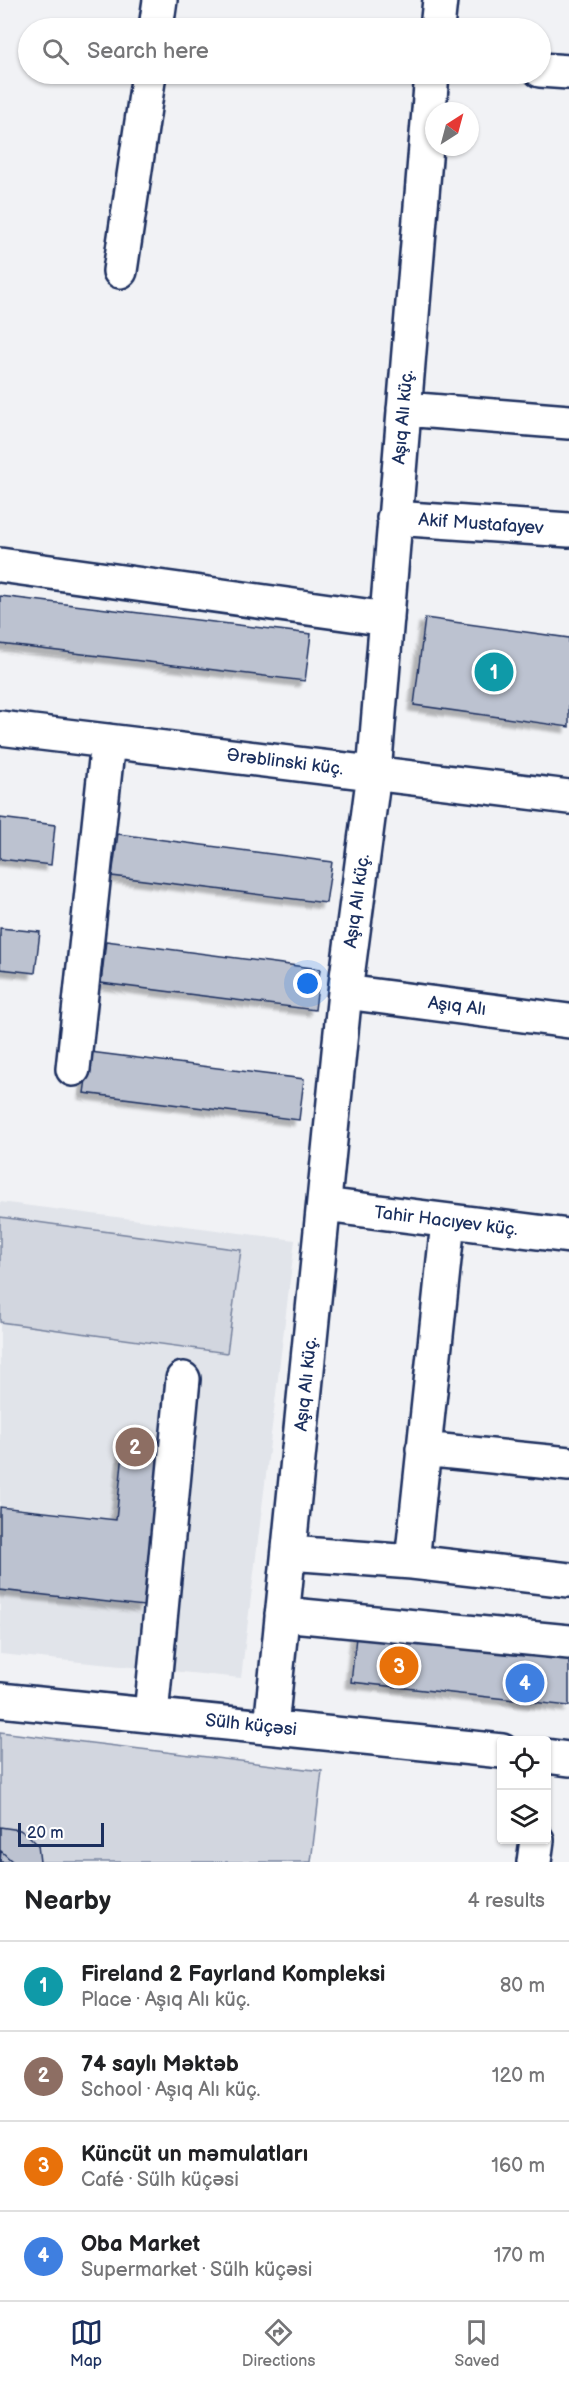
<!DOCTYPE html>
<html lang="en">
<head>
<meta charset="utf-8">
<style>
  :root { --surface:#fff; --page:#f2f2f2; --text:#202124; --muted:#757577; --line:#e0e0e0; --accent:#1b2f5e }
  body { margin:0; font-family:"Balsamiq Sans",sans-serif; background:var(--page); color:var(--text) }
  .controls { position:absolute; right:18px; bottom:18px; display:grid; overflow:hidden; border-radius:6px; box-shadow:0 2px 4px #0004 }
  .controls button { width:54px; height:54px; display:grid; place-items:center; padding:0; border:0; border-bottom:2px solid var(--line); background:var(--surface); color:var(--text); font:30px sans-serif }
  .compass { position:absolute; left:425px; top:102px; width:54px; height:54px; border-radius:50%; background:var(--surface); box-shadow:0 2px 4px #0004; rotate:36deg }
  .scale { position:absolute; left:18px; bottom:15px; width:86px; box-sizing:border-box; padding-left:6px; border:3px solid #1b2f5e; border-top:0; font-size:16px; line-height:21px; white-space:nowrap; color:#1b2f5e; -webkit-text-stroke:4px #fff; paint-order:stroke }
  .you { position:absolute; left:308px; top:984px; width:21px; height:21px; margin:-15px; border:4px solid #fff; border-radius:50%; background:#1a73e8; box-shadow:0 0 0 9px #1a73e833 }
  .badge { display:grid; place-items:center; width:39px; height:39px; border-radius:50%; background:var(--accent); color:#fff; font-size:20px; font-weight:700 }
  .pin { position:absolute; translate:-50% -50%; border:3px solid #fff; box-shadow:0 2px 6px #0006 }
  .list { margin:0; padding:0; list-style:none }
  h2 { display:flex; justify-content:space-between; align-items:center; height:78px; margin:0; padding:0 24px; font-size:26px }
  h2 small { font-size:20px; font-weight:400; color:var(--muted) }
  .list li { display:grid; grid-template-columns:39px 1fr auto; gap:18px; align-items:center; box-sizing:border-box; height:90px; padding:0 24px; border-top:2px solid var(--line) }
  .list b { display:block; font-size:22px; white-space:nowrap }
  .list p { margin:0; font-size:20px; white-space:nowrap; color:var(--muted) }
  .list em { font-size:20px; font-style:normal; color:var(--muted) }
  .icon { flex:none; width:33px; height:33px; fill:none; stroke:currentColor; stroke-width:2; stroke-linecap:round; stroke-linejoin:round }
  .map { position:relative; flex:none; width:569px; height:1862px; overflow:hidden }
  .search { position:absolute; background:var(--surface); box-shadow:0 2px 4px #0004; left:18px; right:18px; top:18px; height:66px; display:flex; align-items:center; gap:15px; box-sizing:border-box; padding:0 21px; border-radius:33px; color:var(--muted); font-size:22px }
  .sheet { height:438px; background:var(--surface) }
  nav { display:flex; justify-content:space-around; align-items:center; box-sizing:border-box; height:84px; border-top:2px solid var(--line); background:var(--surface); font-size:16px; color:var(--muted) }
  nav a { display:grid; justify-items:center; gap:3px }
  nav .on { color:var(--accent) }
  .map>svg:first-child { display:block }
</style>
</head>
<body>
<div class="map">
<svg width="569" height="1862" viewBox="0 0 569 1862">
  <defs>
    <filter id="shadow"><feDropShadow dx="-5.5" dy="5.5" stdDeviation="1.5" flood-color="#0004"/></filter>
  </defs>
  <rect width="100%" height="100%" fill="#f1f2f5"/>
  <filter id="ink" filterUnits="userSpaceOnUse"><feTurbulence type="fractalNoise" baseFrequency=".0167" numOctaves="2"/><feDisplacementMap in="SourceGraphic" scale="12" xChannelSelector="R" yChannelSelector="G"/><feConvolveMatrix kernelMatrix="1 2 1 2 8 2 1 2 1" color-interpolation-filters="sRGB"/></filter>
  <g filter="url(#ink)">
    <path fill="#e1e4ea" d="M0 1202 295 1240 241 1678 0 1654Z"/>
    <path fill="#d2d6df" stroke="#76829e" stroke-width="1.5" d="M0 1217 241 1250 227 1353 0 1322Z
      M0 1732 322 1771 311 1862H0Z"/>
    <path fill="#bcc2d0" stroke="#1b2f5e" stroke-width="1.5" filter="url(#shadow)" d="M0 596 311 634 305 681 0 644Z
      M425 618 569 638V727L414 705Z
      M0 818 55 825 51 865 0 859Z
      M118 834 332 862 326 903 112 876Z
      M0 928 40 932 35 973 0 969Z
      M106 941 320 969 315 1010 101 983Z
      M90 1052 304 1079 299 1120 84 1093Z
      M124 1444 162 1448 144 1606 0 1590V1507L116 1520Z
      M357 1628 569 1651V1706L351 1682Z
      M0 1827 20 1830 30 1837 38 1845 40 1862H0Z
      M1 1851 13 1862H0Z"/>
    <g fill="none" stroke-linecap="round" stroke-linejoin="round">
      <g stroke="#1b2f5e" stroke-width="38">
        <path id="minor" d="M156 28 160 0
          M437 28 440 0
          M540 70 569 72
          M120 271 149 74
          M404 409 569 422
          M394 518 569 530
          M0 565 387 619
          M0 728 569 797
          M345 992 569 1021
          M73 1069 108 741
          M324 1205 569 1236
          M423 1449 569 1464
          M289 1553 412 1562 569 1580
          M412 1562 448 1222
          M282 1614 569 1642
          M0 1700 502 1751
          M151 1715 183 1379
          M271 1727 345 992 374 773 432 74
          M546 1756 569 1759
          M534 1862 537 1840"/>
      </g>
      <use href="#minor" stroke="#fff" stroke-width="33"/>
    </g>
  </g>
  <g text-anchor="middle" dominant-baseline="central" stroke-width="6" stroke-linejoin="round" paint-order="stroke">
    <g font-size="18" fill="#1b2f5e" stroke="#fff">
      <text transform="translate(403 417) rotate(-85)">Aşıq Alı küç.</text>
      <text transform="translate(481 524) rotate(4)">Akif Mustafayev</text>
      <text transform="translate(285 762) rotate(7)">Ərəblinski küç.</text>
      <text transform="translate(357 901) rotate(-82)">Aşıq Alı küç.</text>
      <text transform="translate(457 1006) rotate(7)">Aşıq Alı</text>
      <text transform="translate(446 1221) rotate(7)">Tahir Hacıyev küç.</text>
      <text transform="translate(306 1384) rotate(-84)">Aşıq Alı küç.</text>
      <text transform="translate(251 1725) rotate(6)">Sülh küçəsi</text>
    </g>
  </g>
</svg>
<div class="controls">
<button><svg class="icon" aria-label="locate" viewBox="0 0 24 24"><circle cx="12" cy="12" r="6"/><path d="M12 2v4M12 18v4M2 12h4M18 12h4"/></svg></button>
<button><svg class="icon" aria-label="layers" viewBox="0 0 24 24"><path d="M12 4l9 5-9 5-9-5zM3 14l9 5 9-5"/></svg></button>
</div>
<svg class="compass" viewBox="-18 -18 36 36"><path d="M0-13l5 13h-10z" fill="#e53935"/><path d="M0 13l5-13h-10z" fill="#757577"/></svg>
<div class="scale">20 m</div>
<div class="you"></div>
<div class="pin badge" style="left:494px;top:672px;background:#0f9aa8">1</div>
<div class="pin badge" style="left:135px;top:1447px;background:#8d6e63">2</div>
<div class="pin badge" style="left:399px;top:1666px;background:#e8710a">3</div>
<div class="pin badge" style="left:525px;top:1683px;background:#3f7fe0">4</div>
<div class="search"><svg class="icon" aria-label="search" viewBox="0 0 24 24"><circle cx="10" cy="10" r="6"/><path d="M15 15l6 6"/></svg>Search here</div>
</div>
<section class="sheet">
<h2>Nearby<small>4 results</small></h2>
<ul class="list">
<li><span class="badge" style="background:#0f9aa8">1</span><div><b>Fireland 2 Fayrland Kompleksi</b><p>Place · Aşıq Alı küç.</p></div><em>80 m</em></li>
<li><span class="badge" style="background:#8d6e63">2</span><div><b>74 saylı Məktəb</b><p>School · Aşıq Alı küç.</p></div><em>120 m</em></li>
<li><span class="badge" style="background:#e8710a">3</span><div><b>Küncüt un məmulatları</b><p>Café · Sülh küçəsi</p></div><em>160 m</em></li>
<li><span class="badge" style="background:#3f7fe0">4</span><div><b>Oba Market</b><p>Supermarket · Sülh küçəsi</p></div><em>170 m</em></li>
</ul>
</section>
<nav>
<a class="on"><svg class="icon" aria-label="map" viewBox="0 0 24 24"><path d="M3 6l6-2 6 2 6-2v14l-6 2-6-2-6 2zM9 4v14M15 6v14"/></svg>Map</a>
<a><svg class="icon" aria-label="directions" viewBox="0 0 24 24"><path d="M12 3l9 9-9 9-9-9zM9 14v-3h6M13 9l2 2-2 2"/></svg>Directions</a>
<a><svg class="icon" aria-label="saved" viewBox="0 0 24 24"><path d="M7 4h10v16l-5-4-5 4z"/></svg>Saved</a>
</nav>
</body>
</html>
